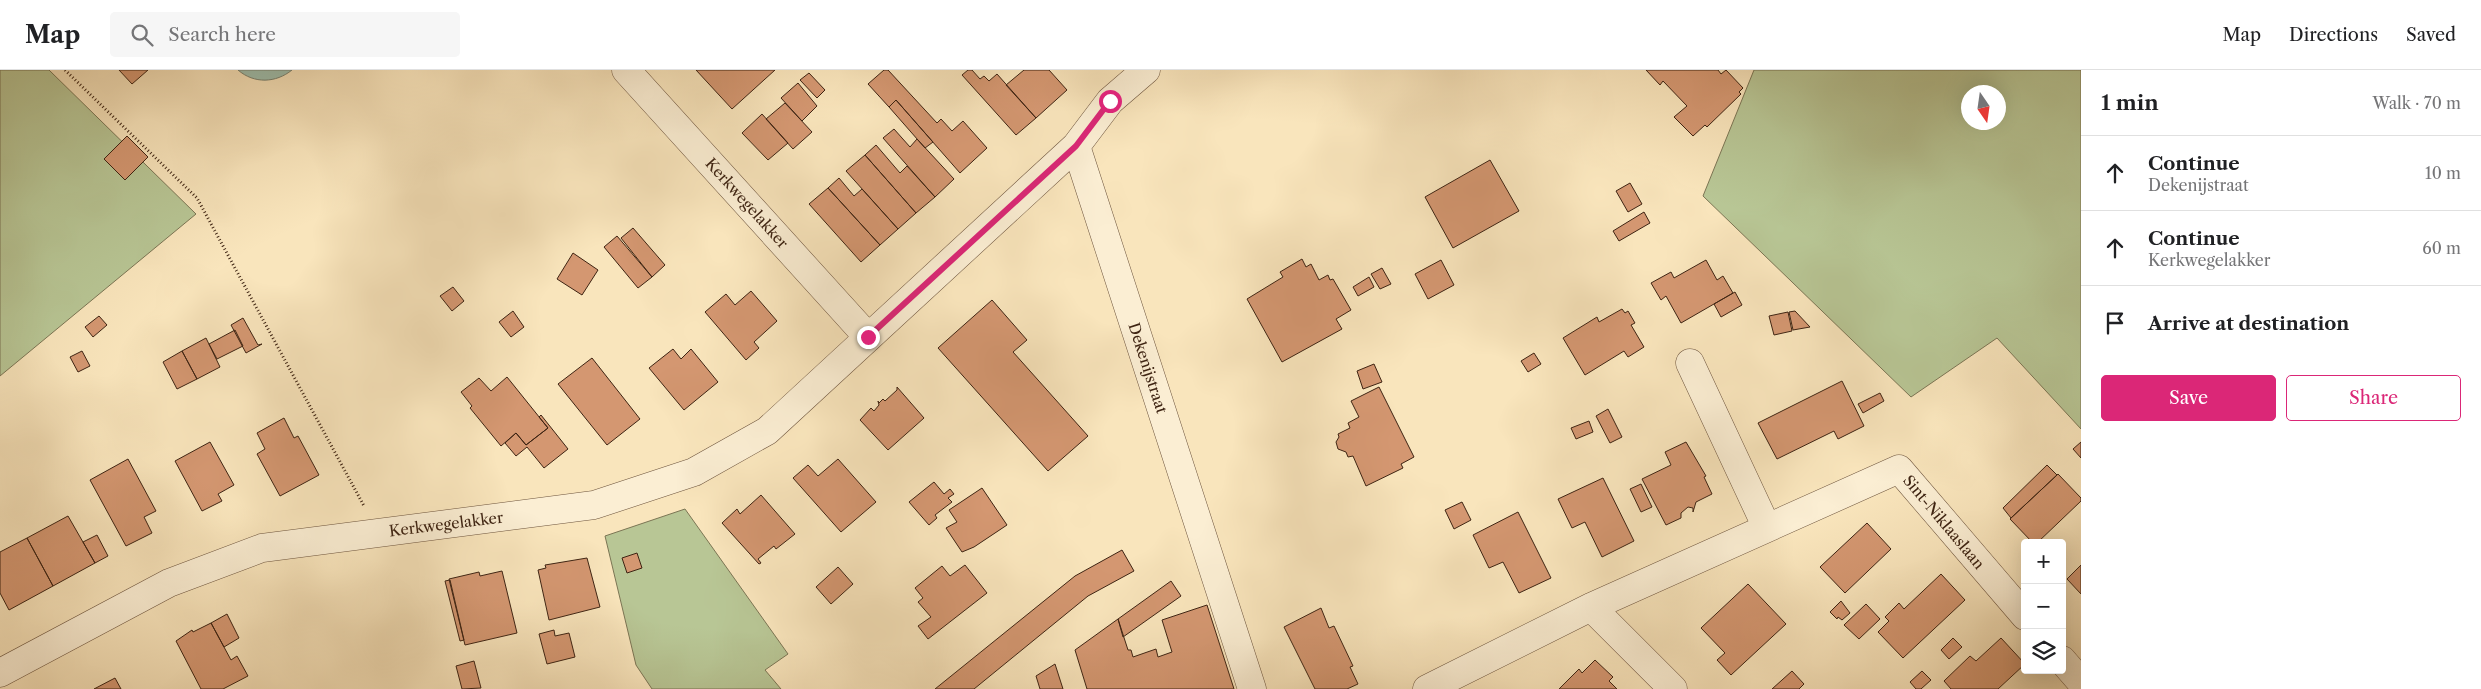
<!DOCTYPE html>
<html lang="en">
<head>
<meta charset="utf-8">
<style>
  :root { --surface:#fff; --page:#f6f6f6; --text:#202124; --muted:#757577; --line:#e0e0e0; --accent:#db2777 }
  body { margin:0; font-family:"Libre Caslon Text",serif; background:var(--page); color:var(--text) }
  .controls { position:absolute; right:15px; bottom:15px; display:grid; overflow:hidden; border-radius:5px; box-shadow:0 5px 20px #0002 }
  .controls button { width:45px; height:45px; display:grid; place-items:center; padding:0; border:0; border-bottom:1px solid var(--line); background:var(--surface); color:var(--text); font:25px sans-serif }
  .compass { position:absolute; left:1961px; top:15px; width:45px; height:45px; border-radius:50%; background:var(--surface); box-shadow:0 5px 20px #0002; rotate:167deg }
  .stop { position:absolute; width:15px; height:15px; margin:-11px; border:4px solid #db2777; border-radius:50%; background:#fff }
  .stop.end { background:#db2777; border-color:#fff; box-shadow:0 1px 5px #0008 }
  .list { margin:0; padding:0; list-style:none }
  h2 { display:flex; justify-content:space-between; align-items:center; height:65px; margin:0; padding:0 20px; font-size:21px }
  h2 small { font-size:16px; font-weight:400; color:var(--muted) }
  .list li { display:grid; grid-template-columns:32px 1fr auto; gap:15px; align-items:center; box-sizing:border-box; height:75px; padding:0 20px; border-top:1px solid var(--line) }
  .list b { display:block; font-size:19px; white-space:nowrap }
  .list p { margin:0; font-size:16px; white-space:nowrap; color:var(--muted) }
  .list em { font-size:16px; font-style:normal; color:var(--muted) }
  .actions { display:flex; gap:10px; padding:15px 20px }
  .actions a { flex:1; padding:11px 0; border:1px solid var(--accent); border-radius:5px; text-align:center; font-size:18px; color:var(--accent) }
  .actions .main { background:var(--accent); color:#fff }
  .icon { flex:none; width:28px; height:28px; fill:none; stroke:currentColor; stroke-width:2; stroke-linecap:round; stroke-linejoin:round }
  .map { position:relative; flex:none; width:2081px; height:619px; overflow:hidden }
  header { display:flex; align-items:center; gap:30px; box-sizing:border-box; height:70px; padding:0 25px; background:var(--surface); border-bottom:1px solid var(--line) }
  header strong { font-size:24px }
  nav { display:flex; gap:28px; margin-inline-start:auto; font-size:18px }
  .search { width:350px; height:45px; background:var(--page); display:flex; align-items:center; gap:12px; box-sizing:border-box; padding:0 18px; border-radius:5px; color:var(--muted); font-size:19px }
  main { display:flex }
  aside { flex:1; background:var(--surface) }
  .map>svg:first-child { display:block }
</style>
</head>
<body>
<header>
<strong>Map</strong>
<div class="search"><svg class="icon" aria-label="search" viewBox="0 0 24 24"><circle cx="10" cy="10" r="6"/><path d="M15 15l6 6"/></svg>Search here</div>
<nav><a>Map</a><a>Directions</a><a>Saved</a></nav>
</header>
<main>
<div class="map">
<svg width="2081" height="619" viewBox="0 0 2081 619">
  <rect width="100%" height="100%" fill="#f9e5bc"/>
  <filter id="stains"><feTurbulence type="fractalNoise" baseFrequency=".004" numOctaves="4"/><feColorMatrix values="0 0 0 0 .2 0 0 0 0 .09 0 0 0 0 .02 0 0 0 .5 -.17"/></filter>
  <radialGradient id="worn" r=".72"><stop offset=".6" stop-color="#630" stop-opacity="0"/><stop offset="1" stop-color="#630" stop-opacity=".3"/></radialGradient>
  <path fill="#b8c695" stroke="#7b7554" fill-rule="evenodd" d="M0 0H49L196 144 0 306Z
    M1754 0H2081V359L1997 268 1911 327 1703 126ZM1998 22V52H1968V22Z
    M685 439 788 584 765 600 781 619H652L636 595 605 466Z"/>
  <path fill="#9ebfae" stroke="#788170" d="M238 0H292C276 13 254 14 238 0Z"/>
  <path fill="#d49771" stroke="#3e2413" d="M119 0H148L132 14Z
    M696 0H775L732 39Z
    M884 0H888L937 53 941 49 952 61 963 51 987 78 960 103 896 30 889 37 868 14Z
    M968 0H972L980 9 984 6 989 11 997 4 1036 48 1016 65 962 5Z
    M1024 0H1049L1067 20 1036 48 1006 15Z
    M1646 0H1718L1721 4 1726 0 1743 18 1739 22 1741 24 1707 57 1705 55 1693 66 1674 47 1687 36 1663 11 1660 15Z
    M809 3 825 20 817 28 800 10Z
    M798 13 817 36 802 51 781 28Z
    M896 30 933 72 925 78 889 37Z
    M785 33 812 62 793 79 766 49Z
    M762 44 788 73 768 90 742 63Z
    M894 59 910 77 917 69 954 109 935 127 883 68Z
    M127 66 148 87 125 110 104 89Z
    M876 75 900 103 907 96 935 127 916 143 865 85Z
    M865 85 916 143 898 159 846 101Z
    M1490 90 1519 141 1453 178 1425 127Z
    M839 108 854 126 862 119 898 159 880 175 828 118Z
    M1630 113 1642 134 1628 142 1616 121Z
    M828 118 880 175 861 192 809 134Z
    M1644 142 1650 153 1619 171 1613 161Z
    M633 158 665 195 652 207 621 168Z
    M617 166 652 207 638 218 604 177Z
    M573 183 598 200 582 225 557 209Z
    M1302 189 1306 197 1311 194 1319 210 1328 205 1330 210 1333 209 1351 240 1336 249 1342 259 1282 292 1247 229 1283 207 1280 202Z
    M1441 190 1454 215 1428 229 1415 204Z
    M1706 190 1717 210 1723 206 1733 223 1681 253 1666 226 1661 230 1651 213 1671 202 1674 208Z
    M1382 198 1391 214 1380 219 1371 204Z
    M1369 207 1374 217 1358 226 1353 217Z
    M453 217 464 231 452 241 440 226Z
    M751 221 777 251 754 272 759 278 746 290 705 242 726 224 735 235Z
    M1735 222 1742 235 1721 247 1714 234Z
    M992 230 1027 270 1013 282 1088 366 1048 401 938 278Z
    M1622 239 1625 243 1628 241 1635 253 1631 255 1644 277 1628 287 1624 281 1585 305 1563 268 1597 247 1599 252Z
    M513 241 524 257 511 267 499 252Z
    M1795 241 1810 257 1793 260 1789 242Z
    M1788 242 1792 261 1774 265 1769 246Z
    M99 246 107 255 93 267 85 257Z
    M243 248 258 275 262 274 246 283 231 255Z
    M235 260 243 276 217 289 209 274Z
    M206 268 220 297 197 309 182 281Z
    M673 279 681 289 691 279 718 312 684 340 649 298Z
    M82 281 90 296 78 302 70 287Z
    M182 281 197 309 177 319 163 292Z
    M1534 283 1541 294 1528 302 1521 291Z
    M592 288 640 349 607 375 558 314Z
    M1374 294 1382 312 1363 319 1357 301Z
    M507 307 548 358 526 375 516 363 501 376 470 338 472 336 461 322 479 308 491 321Z
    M1842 311 1864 356 1838 369 1834 361 1777 389 1758 353Z
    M897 317 924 348 888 380 860 350 871 338 874 341 879 335 878 331 879 333 883 329 885 331 897 320Z
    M1379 317 1414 387 1401 394 1403 398 1366 416 1353 386 1348 387 1346 382 1338 379 1336 372 1339 367 1338 364 1350 358 1348 353 1359 347 1351 331Z
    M1880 323 1884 331 1863 343 1858 334Z
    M1608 339 1622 367 1610 373 1596 346Z
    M541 345 568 379 544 398 527 377 516 386 505 373 516 363 526 375 548 358 539 347Z
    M284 348 294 368 298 366 319 405 280 426 257 384 265 379 257 363Z
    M1589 351 1593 362 1576 369 1571 358Z
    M210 372 234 415 218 424 222 431 202 441 175 391Z
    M1686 372 1706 406 1704 407 1712 424 1696 432 1693 442V438L1688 437 1681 443V448L1666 455 1642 409 1671 395 1665 382Z
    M2081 372V388L2073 379Z
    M128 389 156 441 144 447 152 463 126 476 90 410Z
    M838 389 876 432 841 462 793 408 808 395 818 406Z
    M2047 395 2057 405 2011 448 2003 438Z
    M2058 404 2081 428V431L2037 473H2033L2010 449Z
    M1603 408 1634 471 1602 487 1585 452 1572 458 1558 429Z
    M934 412 944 424 950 419 954 424 948 428 952 432 935 445 937 448 929 455 909 432Z
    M1641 414 1652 437 1641 442 1630 419Z
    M982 418 1007 455 974 477 962 482 946 458 957 452 949 440Z
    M761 425 795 464 776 479 774 476 758 489 761 493 759 494 722 453 737 439 740 444Z
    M1462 432 1471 450 1454 459 1445 440Z
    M1518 442 1551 508 1519 523 1503 492 1489 498 1473 465Z
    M68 446 95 493 53 516 27 468Z
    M1867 453 1891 479 1845 523 1820 497Z
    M97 465 108 486 95 493 83 472Z
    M27 468 53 516 9 540 0 523V482Z
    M1122 480 1134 501 1088 526 974 619H935L1075 506Z
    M637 483 642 498 627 503 622 488Z
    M587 488 600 537 549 550 538 500 546 498 545 495Z
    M965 495 987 523 928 569 918 556 931 547 918 532 923 528 915 518 942 496 950 506Z
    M2081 495V524L2067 509Z
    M838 497 853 514 831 534 816 517Z
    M502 501 517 563 465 575 449 509 479 502 480 506Z
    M1941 504 1965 530 1903 588 1878 562 1889 551 1885 547 1899 533 1904 539Z
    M450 510 464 570 460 571 445 511Z
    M1171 511 1181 526 1123 567 1118 549Z
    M1748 514 1786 554 1731 605 1717 590 1725 583 1701 558Z
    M1841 531 1850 543 1842 550 1838 547 1837 549 1830 542Z
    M1866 534 1880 549 1859 569 1844 555Z
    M1207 535 1234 619H1087L1075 580 1118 549 1128 580H1131L1133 587 1156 579 1158 587 1172 582 1162 550Z
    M1321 538 1329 558 1334 556 1353 596 1350 597 1358 614 1347 619H1315L1284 557Z
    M227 544 239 568 224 577 211 553Z
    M211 553 231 590 237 586 248 606 223 619H201L176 571 192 560 193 562Z
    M554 560 555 566 569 563 575 587 547 594 539 564Z
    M1953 568 1962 577 1949 589 1941 580Z
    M2001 568 2025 594 1998 619H1951L1944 611 1970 586 1976 591Z
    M1595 590 1613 607 1609 611 1617 619H1559L1579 599 1582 603Z
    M474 591 481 618 462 619 456 596Z
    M1055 594 1063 619H1040L1036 606Z
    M1792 601 1804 614 1799 619H1772Z
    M1922 601 1931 610 1921 619H1916L1910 612Z
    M115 608 121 619H94Z"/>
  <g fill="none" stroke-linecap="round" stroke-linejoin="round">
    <g stroke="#6d543d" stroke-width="29">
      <path id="minor" d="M626 0 868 267
        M1076 76 1252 619
        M1690 293 1767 458
        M1591 537 1673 619
        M2062 590 2081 612
        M0 603 169 513 262 478 594 435 694 402 767 361 1076 76 1110 31 1146 0
        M1427 619 1591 537 1899 399 2025 546"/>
    </g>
    <path stroke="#3e2413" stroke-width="3" stroke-dasharray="1 2.5" stroke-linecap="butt" d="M65 0 197 128 364 436"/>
    <use href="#minor" stroke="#fbeed3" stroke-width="28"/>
  </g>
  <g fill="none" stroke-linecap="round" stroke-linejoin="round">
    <path stroke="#db2777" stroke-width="6" d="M868 267 1076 76 1110 31"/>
  </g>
  <g text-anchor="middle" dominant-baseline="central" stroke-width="4" stroke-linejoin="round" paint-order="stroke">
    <g font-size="15" fill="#3e2413" stroke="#fbeed3">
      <text transform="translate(747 133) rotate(48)">Kerkwegelakker</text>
      <text transform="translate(1148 298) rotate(72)">Dekenijstraat</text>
      <text transform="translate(1944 452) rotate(50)">Sint-Niklaaslaan</text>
      <text transform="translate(446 454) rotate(-7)">Kerkwegelakker</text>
    </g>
  </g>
  <rect width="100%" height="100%" filter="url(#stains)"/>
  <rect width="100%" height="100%" fill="url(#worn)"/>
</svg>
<div class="controls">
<button>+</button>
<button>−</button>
<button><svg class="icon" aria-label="layers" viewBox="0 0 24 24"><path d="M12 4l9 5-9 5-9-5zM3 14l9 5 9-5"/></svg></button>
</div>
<svg class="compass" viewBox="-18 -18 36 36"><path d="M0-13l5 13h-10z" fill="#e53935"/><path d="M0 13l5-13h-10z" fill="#757577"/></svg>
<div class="stop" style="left:1110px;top:31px"></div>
<div class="stop end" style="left:868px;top:267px"></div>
</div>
<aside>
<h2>1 min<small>Walk · 70 m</small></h2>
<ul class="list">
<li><svg class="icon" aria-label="ahead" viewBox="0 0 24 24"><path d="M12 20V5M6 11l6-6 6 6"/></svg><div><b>Continue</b><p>Dekenijstraat</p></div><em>10 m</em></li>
<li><svg class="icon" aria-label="ahead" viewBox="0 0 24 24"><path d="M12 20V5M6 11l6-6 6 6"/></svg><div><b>Continue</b><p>Kerkwegelakker</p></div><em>60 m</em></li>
<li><svg class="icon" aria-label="arrive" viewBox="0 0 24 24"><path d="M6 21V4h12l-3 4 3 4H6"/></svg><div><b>Arrive at destination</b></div></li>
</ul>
<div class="actions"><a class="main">Save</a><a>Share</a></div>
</aside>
</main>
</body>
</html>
